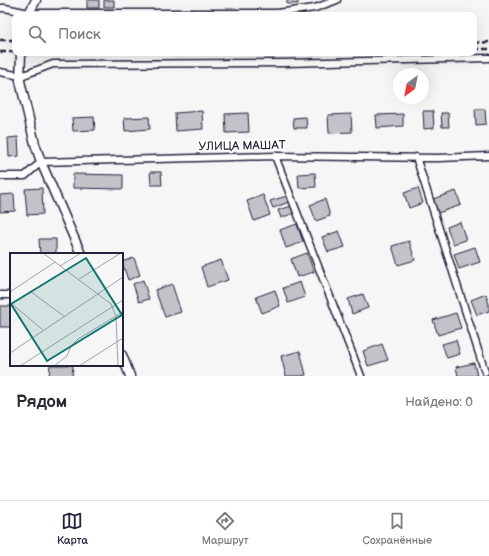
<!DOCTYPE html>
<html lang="ru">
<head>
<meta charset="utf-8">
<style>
  :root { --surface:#fff; --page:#f2f2f3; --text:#2b2b33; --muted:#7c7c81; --line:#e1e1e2; --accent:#22223b }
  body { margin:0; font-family:"Balsamiq Sans",sans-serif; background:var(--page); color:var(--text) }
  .compass { position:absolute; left:393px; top:68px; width:36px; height:36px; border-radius:50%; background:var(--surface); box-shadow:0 4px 16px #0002; rotate:212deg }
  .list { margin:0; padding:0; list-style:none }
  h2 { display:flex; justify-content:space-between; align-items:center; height:52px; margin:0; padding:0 16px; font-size:17px }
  h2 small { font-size:13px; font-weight:400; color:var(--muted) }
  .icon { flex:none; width:22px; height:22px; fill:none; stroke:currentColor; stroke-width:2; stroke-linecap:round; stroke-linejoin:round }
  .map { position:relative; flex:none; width:489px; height:376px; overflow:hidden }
  .search { position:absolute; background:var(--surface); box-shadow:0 4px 16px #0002; left:12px; right:12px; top:12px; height:44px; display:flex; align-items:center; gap:10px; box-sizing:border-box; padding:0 14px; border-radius:8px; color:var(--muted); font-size:15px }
  .sheet { height:124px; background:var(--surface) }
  nav { display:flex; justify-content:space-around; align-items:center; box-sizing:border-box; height:56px; border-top:1px solid var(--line); background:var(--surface); font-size:11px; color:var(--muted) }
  nav a { display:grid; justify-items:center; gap:2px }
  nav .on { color:var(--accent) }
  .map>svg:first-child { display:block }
</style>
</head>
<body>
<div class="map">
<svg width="489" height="376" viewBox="0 0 489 376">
  <rect width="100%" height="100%" fill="#f6f6f7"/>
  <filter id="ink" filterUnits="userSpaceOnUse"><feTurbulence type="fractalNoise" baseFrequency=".025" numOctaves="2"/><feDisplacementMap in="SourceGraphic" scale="8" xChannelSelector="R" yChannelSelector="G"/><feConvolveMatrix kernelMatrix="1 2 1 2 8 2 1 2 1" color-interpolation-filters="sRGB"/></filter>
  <g filter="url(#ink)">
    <path fill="#c2c2c9" stroke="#22223b" d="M87 0H99V8H87Z
      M104 0H114V7H104Z
      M287 0H298V4H287Z
      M475 109H485L486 124 476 125Z
      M202 111 203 129 176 131 175 113Z
      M423 111H433L434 128 424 129Z
      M248 113 249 132 226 133 225 114Z
      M441 113H448L449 127H442Z
      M351 114 352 132 329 133 328 115Z
      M403 114V126L377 128 376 115Z
      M94 117 95 130 73 131 72 118Z
      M149 117 150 129 125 131 124 118Z
      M306 117 307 128H294L293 118Z
      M18 137 19 156 9 157 8 138Z
      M150 172H161L162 185H151Z
      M315 173 316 187 299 188 298 174Z
      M73 174 123 175V189L73 188Z
      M42 188 43 214 27 215 25 189Z
      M418 188 423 203 409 208 404 193Z
      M456 191 461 205 438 213 433 199Z
      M14 194 15 211 0 212V195Z
      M263 195 270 215 254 221 247 201Z
      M287 196 289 202 273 208 270 201Z
      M325 199 330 216 316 221 310 205Z
      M292 206 294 213 281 218 278 210Z
      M460 222 466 240 453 244 447 227Z
      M297 224 303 242 286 248 280 230Z
      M339 231 345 247 328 252 322 237Z
      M39 239H56V254H40Z
      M409 241 415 260 398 265 392 246Z
      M475 247 480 262 459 269 454 254Z
      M307 253 314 272 297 277 291 259Z
      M134 258 140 275 128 280 122 262Z
      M221 260 228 280 207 287 201 267Z
      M143 280 149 299 139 302 133 284Z
      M300 282 305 297 288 303 283 288Z
      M172 284 181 312 165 317 155 290Z
      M275 290 280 306 262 313 256 297Z
      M363 294 368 308 352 314 348 299Z
      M486 294 489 304V311L477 315 471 300Z
      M0 306H11V327H0Z
      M456 313 461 328 438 335 433 320Z
      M456 340 460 354 447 358 442 344Z
      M382 344 388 360 368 366 363 351Z
      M300 351 306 375 301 376H286L281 356Z
      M474 363 477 376H458L456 367Z
      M50 365H73L72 376H49Z"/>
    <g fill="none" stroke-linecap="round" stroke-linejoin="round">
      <g stroke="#22223b" stroke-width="9">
        <path id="minor" d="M0 8H5L29 13H277L315 8 337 0
          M0 72 21 76 53 64 285 63 489 58
          M275 156 361 376
          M416 157 485 372
          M0 176H25L41 162 275 156 439 158 489 156
          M0 295H11"/>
      </g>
      <g stroke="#22223b" stroke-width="11">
        <path id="tertiary" d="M28 15 36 0
          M21 53 20 81 35 144 41 162 81 254
          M122 355 130 376"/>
      </g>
      <use href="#minor" stroke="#fff" stroke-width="6"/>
      <use href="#tertiary" stroke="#fff" stroke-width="8"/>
      <path stroke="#22223b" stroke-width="2.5" stroke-dasharray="6 3" stroke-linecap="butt" d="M0 40H15
        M474 43 489 42
        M474 49H489
        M0 52H15"/>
    </g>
  </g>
  <g text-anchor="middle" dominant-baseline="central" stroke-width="4" stroke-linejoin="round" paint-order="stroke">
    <g font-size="12" fill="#22223b" stroke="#fff">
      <text transform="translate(242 146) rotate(-1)">УЛИЦА МАШАТ</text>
    </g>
  </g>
  <g transform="translate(10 253)">
    <rect width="113" height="113" fill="#f6f6f7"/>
    <path fill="none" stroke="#a1a1ac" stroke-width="1" d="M33 0 101 51 106 63 108 113M50 13 71 0M69 26 111 0M20 38 55 64M0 39 45 9M2 51 33 77M0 100 113 24M10 113 113 47M44 113 57 103 61 93 68 86 113 59M69 113 113 85"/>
    <path fill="#0f766e" fill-opacity="0.15" stroke="#0f766e" stroke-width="2" d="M76 5 112 62 37 108 1 51Z"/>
    <rect width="113" height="113" fill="none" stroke="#22223b" stroke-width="2"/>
  </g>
</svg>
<svg class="compass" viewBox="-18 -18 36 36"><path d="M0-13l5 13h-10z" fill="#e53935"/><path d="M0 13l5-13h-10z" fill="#7c7c81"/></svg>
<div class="search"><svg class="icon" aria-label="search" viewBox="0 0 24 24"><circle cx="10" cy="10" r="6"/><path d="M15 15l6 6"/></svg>Поиск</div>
</div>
<section class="sheet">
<h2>Рядом<small>Найдено: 0</small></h2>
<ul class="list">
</ul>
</section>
<nav>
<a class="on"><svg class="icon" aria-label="map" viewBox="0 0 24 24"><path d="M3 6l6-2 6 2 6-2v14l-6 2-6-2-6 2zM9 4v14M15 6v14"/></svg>Карта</a>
<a><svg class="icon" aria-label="directions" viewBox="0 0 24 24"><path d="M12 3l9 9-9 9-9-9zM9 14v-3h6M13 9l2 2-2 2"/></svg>Маршрут</a>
<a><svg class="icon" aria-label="saved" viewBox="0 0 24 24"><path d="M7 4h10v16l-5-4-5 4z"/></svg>Сохранённые</a>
</nav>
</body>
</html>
